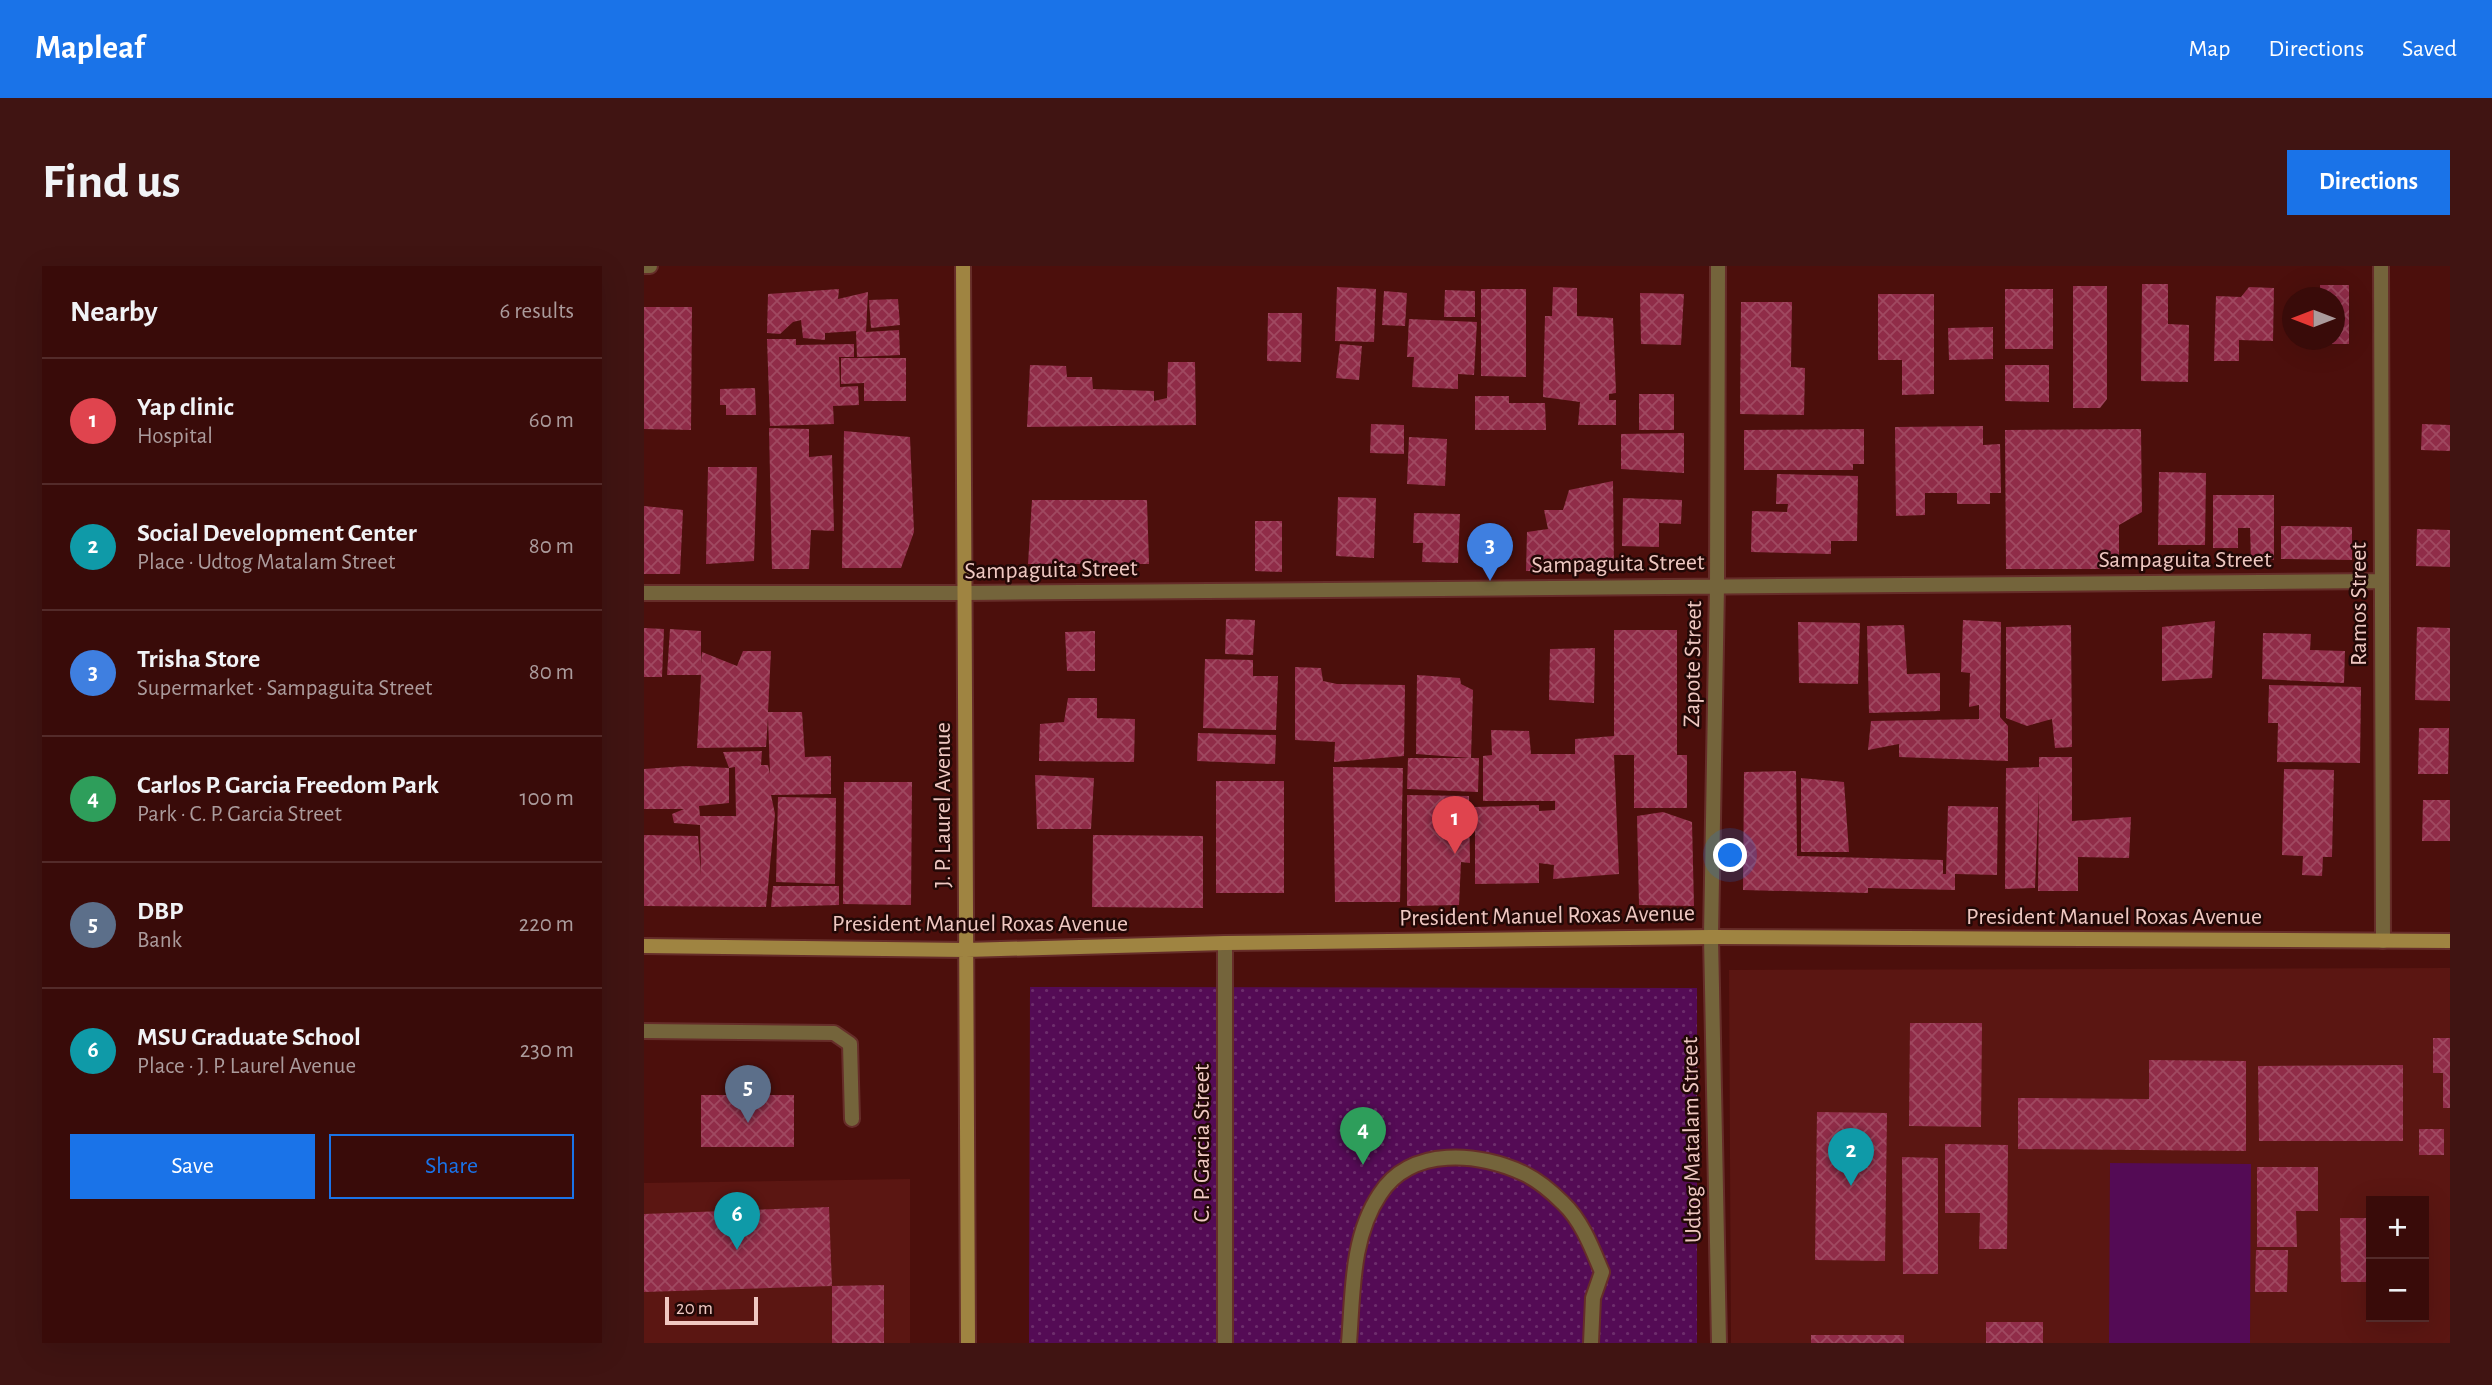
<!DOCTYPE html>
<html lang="en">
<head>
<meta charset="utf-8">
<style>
  :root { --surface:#390b09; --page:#401412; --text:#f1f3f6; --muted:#ab9b9c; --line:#532b2a; --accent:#1a73e8 }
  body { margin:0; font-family:"Alegreya Sans",sans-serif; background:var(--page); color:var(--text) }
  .controls { position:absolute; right:21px; bottom:21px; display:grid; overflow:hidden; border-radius:0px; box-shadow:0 7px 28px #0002 }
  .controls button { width:63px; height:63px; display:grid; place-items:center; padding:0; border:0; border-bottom:2px solid var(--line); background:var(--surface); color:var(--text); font:35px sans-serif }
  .compass { position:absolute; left:1638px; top:21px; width:63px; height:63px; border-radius:50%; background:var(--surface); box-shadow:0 7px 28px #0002; rotate:270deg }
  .scale { position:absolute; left:21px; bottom:18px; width:93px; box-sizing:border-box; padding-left:7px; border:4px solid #efc8c2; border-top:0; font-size:19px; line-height:24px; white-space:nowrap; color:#efc8c2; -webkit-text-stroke:5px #220806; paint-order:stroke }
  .you { position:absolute; left:1087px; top:590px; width:24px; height:24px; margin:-18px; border:5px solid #fff; border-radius:50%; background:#1a73e8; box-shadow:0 0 0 10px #1a73e833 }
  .badge { display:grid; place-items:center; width:46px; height:46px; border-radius:50%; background:var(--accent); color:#fff; font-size:23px; font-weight:700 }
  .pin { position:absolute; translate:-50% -58px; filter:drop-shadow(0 2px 4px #0008) }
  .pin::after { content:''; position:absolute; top:37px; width:24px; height:21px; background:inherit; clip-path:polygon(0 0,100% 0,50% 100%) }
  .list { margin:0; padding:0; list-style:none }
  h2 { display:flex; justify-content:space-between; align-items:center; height:91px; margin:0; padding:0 28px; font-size:30px }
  h2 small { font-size:23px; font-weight:400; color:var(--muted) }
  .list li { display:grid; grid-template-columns:46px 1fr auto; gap:21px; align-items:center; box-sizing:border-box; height:126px; padding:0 28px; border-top:2px solid var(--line) }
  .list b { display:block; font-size:26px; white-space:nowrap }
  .list p { margin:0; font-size:23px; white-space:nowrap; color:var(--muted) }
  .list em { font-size:23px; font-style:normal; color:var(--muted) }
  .actions { display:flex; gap:14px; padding:21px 28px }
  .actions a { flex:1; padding:16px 0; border:2px solid var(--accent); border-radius:0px; text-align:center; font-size:24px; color:var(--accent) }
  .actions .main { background:var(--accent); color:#fff }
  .map { position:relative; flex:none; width:1806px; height:1077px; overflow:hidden; border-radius:0px }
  header { display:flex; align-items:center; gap:42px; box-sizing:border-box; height:98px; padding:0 35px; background:var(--accent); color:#fff }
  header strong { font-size:33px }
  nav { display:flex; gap:38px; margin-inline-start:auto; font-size:24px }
  .intro { display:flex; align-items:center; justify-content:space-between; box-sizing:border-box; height:168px; padding:0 42px }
  h1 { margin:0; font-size:49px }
  .button { padding:18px 32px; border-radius:0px; background:var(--accent); color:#fff; font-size:24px; font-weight:700 }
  main { display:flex; gap:42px; padding:0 42px }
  aside { flex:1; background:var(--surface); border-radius:0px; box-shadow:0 7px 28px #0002 }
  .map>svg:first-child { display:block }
</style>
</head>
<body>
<header>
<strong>Mapleaf</strong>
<nav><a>Map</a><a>Directions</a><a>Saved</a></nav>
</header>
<div class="intro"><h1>Find us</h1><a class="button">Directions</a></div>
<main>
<aside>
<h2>Nearby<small>6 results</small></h2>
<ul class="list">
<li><span class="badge" style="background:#e0444e">1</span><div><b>Yap clinic</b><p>Hospital</p></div><em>60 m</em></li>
<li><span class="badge" style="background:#0f9aa8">2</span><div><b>Social Development Center</b><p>Place · Udtog Matalam Street</p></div><em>80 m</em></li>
<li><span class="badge" style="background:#3f7fe0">3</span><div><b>Trisha Store</b><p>Supermarket · Sampaguita Street</p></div><em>80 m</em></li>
<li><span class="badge" style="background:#2e9e5b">4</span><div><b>Carlos P. Garcia Freedom Park</b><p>Park · C. P. Garcia Street</p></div><em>100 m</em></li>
<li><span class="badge" style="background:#5c6f8a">5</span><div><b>DBP</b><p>Bank</p></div><em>220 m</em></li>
<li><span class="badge" style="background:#0f9aa8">6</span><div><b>MSU Graduate School</b><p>Place · J. P. Laurel Avenue</p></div><em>230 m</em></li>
</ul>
<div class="actions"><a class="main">Save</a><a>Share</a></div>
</aside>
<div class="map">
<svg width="1806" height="1077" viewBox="0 0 1806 1077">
  <defs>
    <pattern id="grass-dots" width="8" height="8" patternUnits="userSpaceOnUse" patternTransform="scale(1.75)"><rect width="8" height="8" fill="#540b55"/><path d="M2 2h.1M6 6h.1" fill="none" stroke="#6d2d6c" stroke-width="1.8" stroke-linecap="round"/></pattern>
    <pattern id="building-cross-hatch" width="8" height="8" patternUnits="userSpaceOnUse" patternTransform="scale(1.75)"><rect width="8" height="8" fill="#902c48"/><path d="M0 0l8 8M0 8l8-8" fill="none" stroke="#a04961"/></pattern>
  </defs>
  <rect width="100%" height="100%" fill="#4c0f0c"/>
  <path fill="#5b1612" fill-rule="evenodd" d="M1806 702V1077H1087L1085 704ZM1727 935H1780V1051H1727Z
    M266 913V1077H0V917Z"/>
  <path fill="url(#grass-dots)" d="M386 721 1053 722V1077H385Z"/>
  <path fill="#540b55" d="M1466 897 1607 898 1606 1077H1465Z"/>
  <path fill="url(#building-cross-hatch)" fill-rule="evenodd" d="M1498 18H1524V58L1545 59 1544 116 1497 115Z
    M1676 19H1705V78H1675V74H1690V32H1676Z
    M1429 20H1463V133L1456 142H1429Z
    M693 21 732 23 730 76 691 75Z
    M909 21 933 22V50L969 52 972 127 965 128V134H972V159H934L936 136 899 131 901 50H908Z
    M1605 21 1630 22 1629 75 1595 74V95H1570L1572 30 1597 31Z
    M195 23 194 33 224 26 222 66 255 64 256 89 213 91 212 65 181 67V74L159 72 157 54 149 56 136 68 123 67 124 28Z
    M837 23H882V111L837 110Z
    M1361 23H1409V83H1361Z
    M801 24 831 25V51H800Z
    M740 25 763 27 761 60 738 59Z
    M996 27 1040 28 1037 79 997 78Z
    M1234 28H1290V128L1258 129V94H1234Z
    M254 33 256 59 227 62 225 34Z
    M1097 36H1148L1147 101 1161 102 1160 149 1096 148Z
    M0 41H48L47 164 0 163Z
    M624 47H658L657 96 623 95Z
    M765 53 833 56 830 109 814 108V123L768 121 770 91H763Z
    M1349 61V93L1305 94 1304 62Z
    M123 73H152V79L210 78V91H195L196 121 214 120 215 139 189 140 190 158 126 160Z
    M696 78 718 80 715 114 692 112Z
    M197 92H262V135H220V117L197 118Z
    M524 96H551L552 159 383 161 386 99 422 100 423 111H448L449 123 510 125V135L523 132Z
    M1361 99H1405V136L1361 135Z
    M111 122 112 149H82V139H76V123Z
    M995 128H1030V164H995Z
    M831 130H865V137H901L902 164H831Z
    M727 158 760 159V188L726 187Z
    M1778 158 1806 159V185L1777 184Z
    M1339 160V179L1356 178 1357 227H1346V238H1313V227H1281V249L1252 250 1251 161Z
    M125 162 165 163V191L188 189 190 265 167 264 165 303H128Z
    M1220 163V198H1209V204H1100V164Z
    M1497 163 1498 246 1475 259V303H1362L1361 164Z
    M200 165 266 171 270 266 257 302H198Z
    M1040 167V207L977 203V168Z
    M765 171 803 173 801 220 763 218Z
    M64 201H113L110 295 62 298Z
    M1515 206 1562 207 1561 279H1514Z
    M1133 208 1214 210 1213 275H1187V288L1107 286 1108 245 1143 246 1144 238H1132Z
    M969 215 970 306 882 305 883 266 904 263 900 244H919L925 224Z
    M1569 229H1630V294H1607L1606 262H1594V282H1569Z
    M694 231 732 232 730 292 692 290Z
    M979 232 1038 234 1037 258 1015 257V281L978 280Z
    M388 234H503L505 298H384Z
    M0 240 39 244 36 308H0Z
    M770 247 816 248 814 297 778 296 779 277H769Z
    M611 255H638V306L611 305Z
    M1637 260 1708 261V294L1637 293Z
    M1773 263 1806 264V301L1772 300Z
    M582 353 611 354 609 389 581 388Z
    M1319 354 1357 356 1356 451 1364 460V495L1255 491V478L1224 484 1227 455 1335 453V439L1325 441 1326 407 1317 406Z
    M1571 355 1568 412 1518 415V361Z
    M1154 356 1216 357 1214 418 1155 417Z
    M1260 359 1263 408 1296 407V445L1225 447 1223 360Z
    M1427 359 1428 481 1411 482 1408 453 1383 460 1362 452V361Z
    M1773 361 1806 362V435L1771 434Z
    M0 362 20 363 18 411H0Z
    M26 363 57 365V398L58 386 93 400 99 385H127L124 446H158L161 491 187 490V528L127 529 131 548 122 641 0 640V569L54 570 57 609 56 559 30 557 28 548 40 543H0V503L42 500 85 502 79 486 118 485 117 499H124L126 508 124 452 122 481 53 482 57 409H23ZM91 501 92 550H56L55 540 85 537V502Z
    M970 364H1033V489H1043V542H990V489H970L975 608 909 613 910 599 895 597V617L831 618V541L895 539V545L911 544V535H839V490L848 489 847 464 885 465 887 488H931V473L970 470Z
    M451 365V405H423L421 366Z
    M1619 367 1667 368 1666 384 1701 385 1700 417 1618 413Z
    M951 382 950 437 905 434 906 383Z
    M561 393 609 394V410H634L632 464 559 462Z
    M651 401 677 402 679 415 693 418 761 419 760 490 690 496 691 476 651 474Z
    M773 409 816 412 817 418 829 424 827 492 772 488Z
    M1625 419 1717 421 1716 497 1633 496 1634 457H1624Z
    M424 432H453V452L491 453 490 496 395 495 396 458 420 456Z
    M1775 462H1805L1804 508H1774Z
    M554 467 632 469 631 498 553 495Z
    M1395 491H1428V555L1487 551 1485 592 1434 591V625H1394L1395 522 1391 622 1361 623 1362 502 1395 501Z
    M764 492H835L834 526 763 523Z
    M689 501 759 502 756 636H691Z
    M1640 503 1690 504 1688 591H1679L1678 610 1658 609 1659 590 1638 589Z
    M1152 505 1153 590 1299 594V608H1302L1304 540 1354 541 1353 609 1311 608V624L1224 622V627L1099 624 1100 506Z
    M391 509 450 512 447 563H393Z
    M1157 512 1200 516 1205 586H1157Z
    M572 515H640V627H572Z
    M200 516H268L267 639 199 638Z
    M763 529 825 530 826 597 817 596 815 639 763 640Z
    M134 531 192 532 191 618 132 616Z
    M1779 534H1806V575H1778Z
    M1019 546 1048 556 1050 640 995 639 993 550Z
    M449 569 559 570V642L448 641Z
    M129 620H195V639L127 641Z
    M1266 757H1338L1337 861 1265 860Z
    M1789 772H1806V842H1799V807H1789Z
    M1505 794 1602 795V885L1374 883V832L1505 833Z
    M1759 799V875H1615L1614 800Z
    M57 829H150V881H57Z
    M1173 846 1243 847 1241 995 1171 994Z
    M1775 863H1800V889H1775Z
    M1301 878 1364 879 1363 983H1335L1336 947H1301Z
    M1258 891 1294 892V1008H1259Z
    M1613 901H1674V945H1652L1653 981H1613Z
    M185 941 188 1020 0 1026V948Z
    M1696 952H1727V1016H1697Z
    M1612 984H1644L1643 1026H1611Z
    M240 1019V1077H188V1020Z
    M1342 1056H1399V1077H1342Z
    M1167 1069H1260V1077H1167Z"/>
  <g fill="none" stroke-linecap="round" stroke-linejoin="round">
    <g stroke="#662d29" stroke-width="18">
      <path id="lane" d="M0 765 190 767 206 778 208 853"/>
    </g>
    <g stroke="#662d29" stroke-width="18">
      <path id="street" d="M0 0H6
        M1074 0 1073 320 1067 671 1075 1077
        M1737 0 1739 675
        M0 327H321L1738 315
        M581 1077V677
        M705 1077C709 1027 707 971 736 928 767 880 836 886 881 908 893 914 909 927 919 937 938 955 948 982 958 1006L949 1032 947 1077"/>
    </g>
    <g stroke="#662d29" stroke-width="18">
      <path id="secondary" d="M319 0 324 1077
        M0 680 322 684 581 677 1067 671 1806 675"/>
    </g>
    <use href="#lane" stroke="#74643b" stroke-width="14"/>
    <use href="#street" stroke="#74643b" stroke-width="14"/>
    <use href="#secondary" stroke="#9f8441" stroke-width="14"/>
  </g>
  <g text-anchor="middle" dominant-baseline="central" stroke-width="5" stroke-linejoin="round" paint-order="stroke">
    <g font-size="24" fill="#efc8c2" stroke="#220806">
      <text x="1541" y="294">Sampaguita Street</text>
      <text transform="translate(974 298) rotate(-1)">Sampaguita Street</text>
      <text transform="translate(407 304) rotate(-1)">Sampaguita Street</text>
      <text transform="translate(1715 338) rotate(-90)">Ramos Street</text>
      <text transform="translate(1049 398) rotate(-89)">Zapote Street</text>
      <text transform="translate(299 539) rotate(-90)">J. P. Laurel Avenue</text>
      <text transform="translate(903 650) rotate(-1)">President Manuel Roxas Avenue</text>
      <text x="1470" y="651">President Manuel Roxas Avenue</text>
      <text x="336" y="658">President Manuel Roxas Avenue</text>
      <text transform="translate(1048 874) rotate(-91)">Udtog Matalam Street</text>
      <text transform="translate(558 877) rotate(-90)">C. P. Garcia Street</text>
    </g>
  </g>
</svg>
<div class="controls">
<button>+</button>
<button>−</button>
</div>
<svg class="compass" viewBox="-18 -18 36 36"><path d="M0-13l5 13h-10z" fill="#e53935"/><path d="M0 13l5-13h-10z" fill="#ab9b9c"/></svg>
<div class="scale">20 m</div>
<div class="you"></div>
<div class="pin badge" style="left:811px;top:588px;background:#e0444e">1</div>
<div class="pin badge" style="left:1207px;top:920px;background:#0f9aa8">2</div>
<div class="pin badge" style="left:846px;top:315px;background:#3f7fe0">3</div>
<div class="pin badge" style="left:719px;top:899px;background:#2e9e5b">4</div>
<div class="pin badge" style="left:104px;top:857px;background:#5c6f8a">5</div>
<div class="pin badge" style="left:93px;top:984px;background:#0f9aa8">6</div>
</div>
</main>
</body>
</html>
